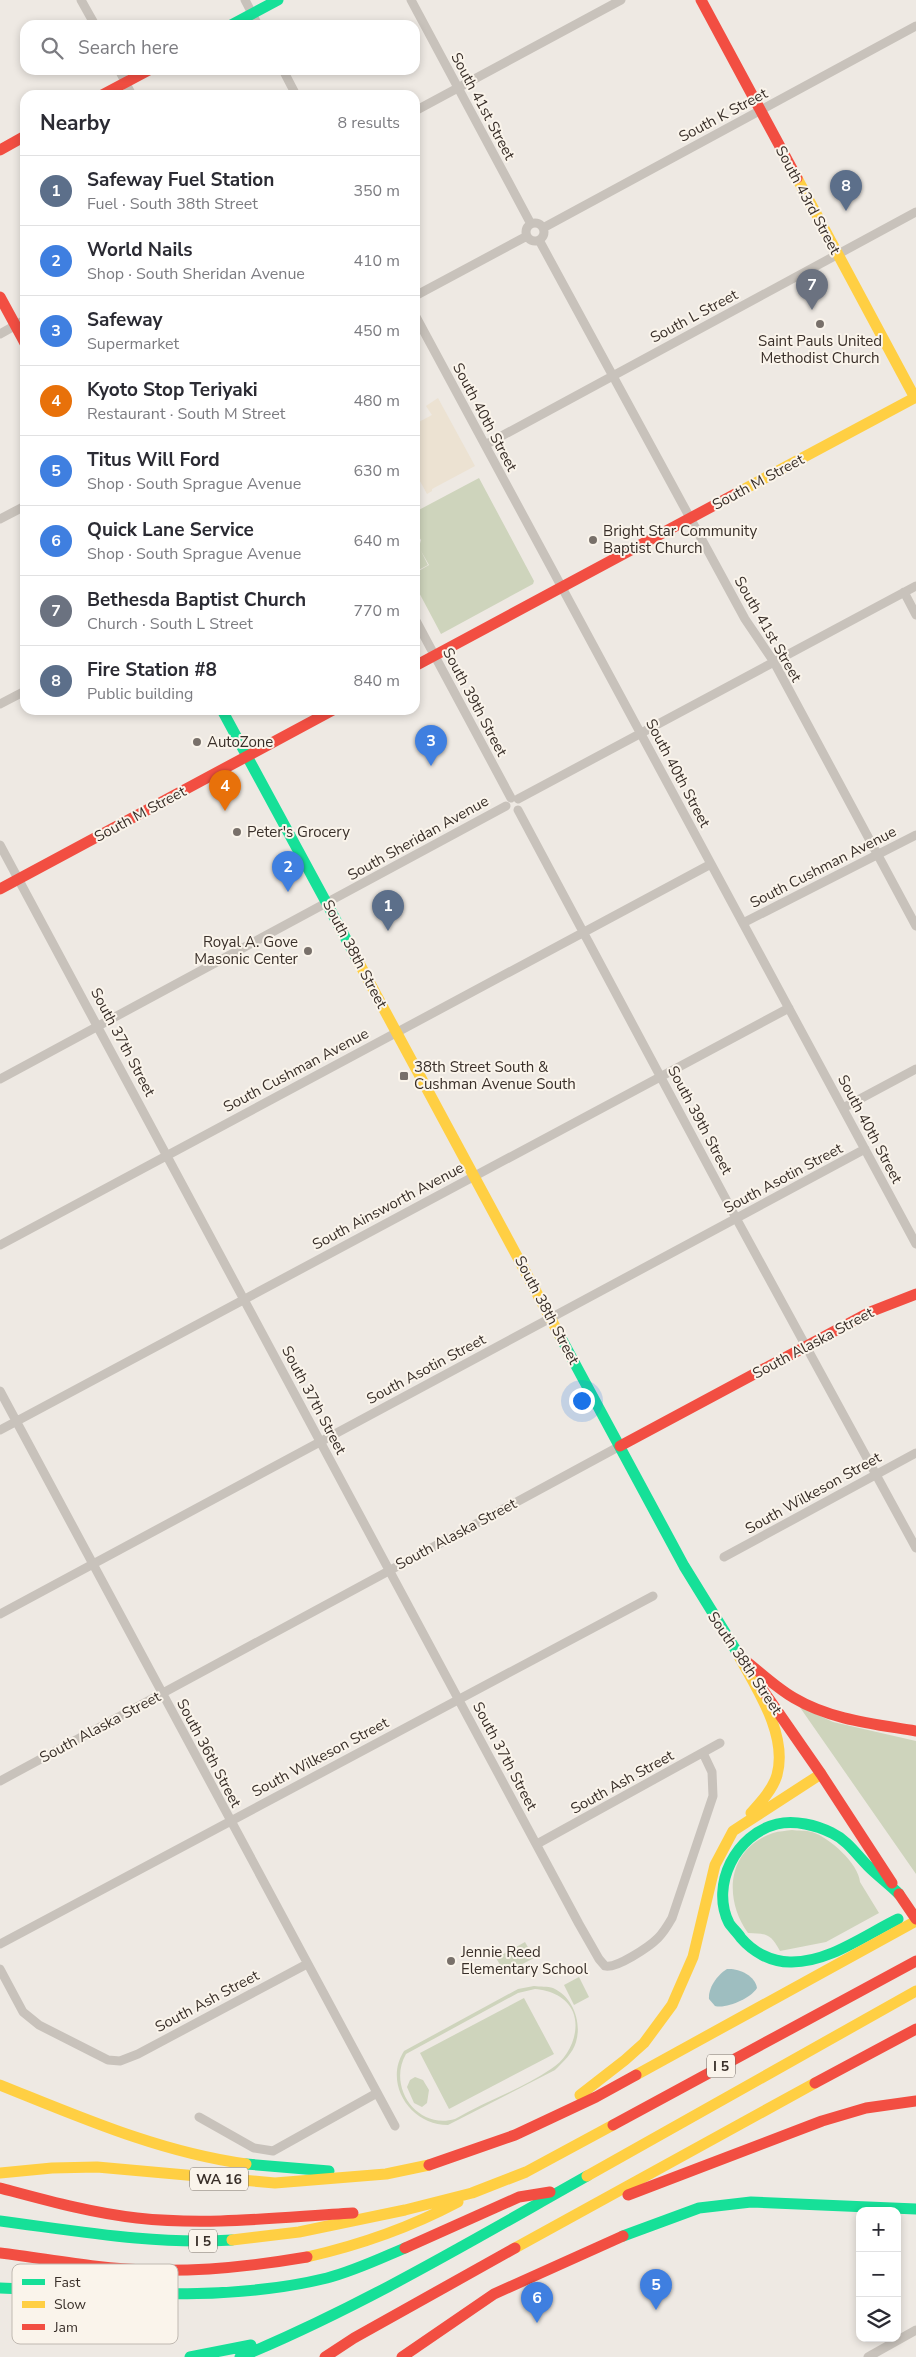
<!DOCTYPE html>
<html lang="en">
<head>
<meta charset="utf-8">
<style>
  :root { --surface:#fff; --page:#f2f2f3; --text:#2b2b33; --muted:#7c7c81; --line:#e1e1e2; --accent:#b45309 }
  body { margin:0; font-family:"Nunito Sans",sans-serif; background:var(--page); color:var(--text) }
  .controls { position:absolute; right:15px; bottom:15px; display:grid; overflow:hidden; border-radius:10px; box-shadow:0 2px 8px #0003 }
  .controls button { width:45px; height:45px; display:grid; place-items:center; padding:0; border:0; border-bottom:1px solid var(--line); background:var(--surface); color:var(--text); font:25px sans-serif }
  .you { position:absolute; left:581px; top:1400px; width:18px; height:18px; margin:-12px; border:4px solid #fff; border-radius:50%; background:#1a73e8; box-shadow:0 0 0 8px #1a73e833 }
  .badge { display:grid; place-items:center; width:32px; height:32px; border-radius:50%; background:var(--accent); color:#fff; font-size:16px; font-weight:700 }
  .pin { position:absolute; translate:-50% -41px; filter:drop-shadow(0 1px 2px #0008) }
  .pin::after { content:''; position:absolute; top:26px; width:18px; height:15px; background:inherit; clip-path:polygon(0 0,100% 0,50% 100%) }
  .list { margin:0; padding:0; list-style:none }
  h2 { display:flex; justify-content:space-between; align-items:center; height:65px; margin:0; padding:0 20px; font-size:21px }
  h2 small { font-size:16px; font-weight:400; color:var(--muted) }
  .list li { display:grid; grid-template-columns:32px 1fr auto; gap:15px; align-items:center; box-sizing:border-box; height:70px; padding:0 20px; border-top:1px solid var(--line) }
  .list b { display:block; font-size:19px; white-space:nowrap }
  .list p { margin:0; font-size:16px; white-space:nowrap; color:var(--muted) }
  .list em { font-size:16px; font-style:normal; color:var(--muted) }
  .icon { flex:none; width:28px; height:28px; fill:none; stroke:currentColor; stroke-width:2; stroke-linecap:round; stroke-linejoin:round }
  .map { position:relative; flex:none; width:916px; height:2357px; overflow:hidden }
  .search { position:absolute; background:var(--surface); box-shadow:0 2px 8px #0003; left:20px; top:20px; width:400px; height:55px; display:flex; align-items:center; gap:12px; box-sizing:border-box; padding:0 18px; border-radius:15px; color:var(--muted); font-size:19px }
  .panel { position:absolute; background:var(--surface); box-shadow:0 2px 8px #0003; left:20px; top:90px; width:400px; height:625px; border-radius:15px }
  .map>svg:first-child { display:block }
</style>
</head>
<body>
<div class="map">
<svg width="916" height="2357" viewBox="0 0 916 2357">
  <rect width="100%" height="100%" fill="#eee9e3"/>
  <path fill="#ced4bc" fill-rule="evenodd" d="M479 478 534 581 533 584 441 634 415 585V573L429 565 421 551 428 565 415 572V534L419 547 421 540 415 531V512Z
    M799 1706 833 1722 916 1741V1874Z
    M792 1830C798 1831 806 1830 812 1832 829 1837 859 1864 860 1882L879 1913 826 1942 780 1951C770 1933 767 1934 748 1933 723 1898 727 1849 773 1833 779 1831 786 1831 792 1830Z
    M525 1942 534 1958 505 1973 496 1958Z
    M579 1977 589 1997 574 2005 564 1985Z
    M534 1986C540 1987 548 1986 553 1988 573 1997 582 2022 576 2042 573 2053 563 2062 555 2070L448 2125C411 2125 383 2084 404 2051L518 1989ZM535 1989C550 1990 567 1997 573 2012 581 2032 569 2058 551 2069 522 2089 486 2101 455 2119 417 2130 387 2087 406 2054L518 1993Z
    M524 1998 554 2054 449 2109 420 2053Z
    M415 2077 423 2080 429 2090 427 2103 422 2107 414 2103 407 2087 410 2080Z"/>
  <path fill="#ece2d2" d="M438 398 475 466 432 489V491L427 494 415 472V424L432 415 426 406Z"/>
  <path fill="#9ebec0" d="M727 1969C738 1968 755 1975 757 1988 751 1998 727 2009 715 2006L709 1999C708 1988 717 1975 727 1969Z"/>
  <g fill="none" stroke-linecap="round" stroke-linejoin="round">
    <path stroke="#c8c2bb" stroke-width="9" d="M81 0 95 25
      M245 0 258 25
      M411 0 531 224
      M119 70 132 95
      M283 70 296 95
      M415 111 621 0
      M526 232a9 9 0 1 1 18 0a9 9 0 1 1-18 0Z
      M543 228 916 26
      M539 240 745 619 774 662 916 926
      M415 296 527 236
      M415 315 916 1244
      M0 334 25 320
      M485 445 916 212
      M0 519 25 506
      M904 592 916 615
      M415 619 511 798
      M0 704 25 691
      M518 799 916 586
      M518 810 736 1218 916 1548
      M0 845 579 1924 599 1959 605 1966C616 1969 649 1947 658 1938 664 1932 668 1925 672 1918L713 1796 712 1772 703 1753
      M743 923 916 835
      M0 1079 506 806
      M843 1108 916 1069
      M0 1245 711 864
      M0 1391 395 2126
      M0 1430 789 1008
      M724 1557 916 1453
      M0 1614 865 1149
      M0 1781 620 1446
      M537 1844 720 1743
      M0 1944 653 1596
      M0 1969 23 2012 39 2025 108 2060 120 2061 138 2054 307 1964
      M199 2117 254 2148 273 2151 377 2093
      M868 2357 916 2330"/>
    <path stroke="#16e098" stroke-width="11" d="M231 25 278 0
      M222 710 358 961
      M560 1336 684 1566 745 1665
      M898 1919C865 1935 828 1963 790 1962 771 1962 753 1952 741 1938 738 1933 732 1928 729 1923 710 1885 736 1834 777 1824 795 1820 816 1825 832 1833 847 1840 857 1855 868 1866 878 1876 889 1884 899 1894
      M246 2164 329 2171
      M0 2221C77 2231 154 2245 232 2240
      M623 2236 699 2208 751 2202 916 2209
      M0 2288C108 2291 220 2304 327 2278 354 2271 379 2259 405 2248
      M190 2357 251 2345
      M240 2357C361 2307 473 2240 587 2176"/>
    <path stroke="#ffcf43" stroke-width="11" d="M797 178 915 398
      M737 493 916 397
      M358 961 560 1336
      M739 1656C757 1689 788 1735 777 1775 773 1789 761 1802 751 1813
      M636 2075 916 1921
      M0 2085C80 2117 159 2152 246 2164
      M580 2095 625 2060 644 2043 672 2005 693 1957 715 1865 733 1831 821 1774
      M0 2173 52 2168 97 2167 275 2183 386 2174 429 2165
      M587 2176 916 1991
      M232 2240 299 2232 405 2210 472 2193 526 2172 613 2125
      M515 2248 815 2083
      M307 2257C360 2245 409 2228 458 2202"/>
    <path stroke="#f24e42" stroke-width="11" d="M701 0 797 178
      M102 95 149 70
      M0 150 25 136
      M0 297 25 343
      M415 666 737 493
      M0 889 333 710
      M620 1446 870 1312 916 1294
      M742 1658C759 1671 775 1687 794 1698 831 1720 875 1724 916 1731
      M762 1689 821 1774 892 1883
      M815 2083 916 2029
      M613 2125 916 1961
      M429 2165 515 2135 596 2097 636 2075
      M0 2188C45 2200 91 2213 137 2218 210 2226 281 2217 353 2213
      M628 2195 822 2121 866 2108 916 2101
      M405 2248 519 2197 550 2192
      M0 2253C49 2259 98 2269 147 2270 201 2272 254 2266 307 2257
      M325 2357 354 2338 515 2248
      M402 2357 494 2294 623 2236"/>
    <path stroke="#f24e42" stroke-width="11" d="M899 1894 916 1919"/>
  </g>
  <g fill="#78706a" stroke="#faf4eb" stroke-width="2">
    <circle cx="820" cy="324" r="5"/>
    <circle cx="593" cy="540" r="5"/>
    <circle cx="197" cy="742" r="5"/>
    <circle cx="237" cy="832" r="5"/>
    <circle cx="308" cy="951" r="5"/>
    <rect x="399" y="1071" width="10" height="10" rx="2.5"/>
    <circle cx="451" cy="1961" r="5"/>
  </g>
  <g text-anchor="middle" dominant-baseline="central" stroke-width="4" stroke-linejoin="round" paint-order="stroke">
    <g fill="#faf4eb" stroke="#736a63" stroke-width="1">
      <rect x="707" y="2054.5" width="28" height="23" rx="4"/>
      <rect x="190" y="2167.5" width="58" height="23" rx="4"/>
      <rect x="189" y="2229.5" width="28" height="23" rx="4"/>
    </g>
    <g font-size="14" font-weight="bold" fill="#392f29">
      <text x="721" y="2066">I 5</text>
      <text x="219" y="2179">WA 16</text>
      <text x="203" y="2241">I 5</text>
    </g>
    <g font-size="15" fill="#392f29" stroke="#faf4eb">
      <text transform="translate(483 106) rotate(62)">South 41st Street</text>
      <text transform="translate(723 115) rotate(-28)">South K Street</text>
      <text transform="translate(808 200) rotate(62)">South 43rd Street</text>
      <text transform="translate(694 316) rotate(-28)">South L Street</text>
      <text transform="translate(485 417) rotate(62)">South 40th Street</text>
      <text transform="translate(758 482) rotate(-28)">South M Street</text>
      <text transform="translate(768 629) rotate(60)">South 41st Street</text>
      <text transform="translate(475 702) rotate(62)">South 39th Street</text>
      <text transform="translate(678 773) rotate(62)">South 40th Street</text>
      <text transform="translate(140 814) rotate(-28)">South M Street</text>
      <text transform="translate(418 838) rotate(-29)">South Sheridan Avenue</text>
      <text transform="translate(823 867) rotate(-27)">South Cushman Avenue</text>
      <text transform="translate(355 954) rotate(62)">South 38th Street</text>
      <text transform="translate(123 1042) rotate(62)">South 37th Street</text>
      <text transform="translate(296 1070) rotate(-28)">South Cushman Avenue</text>
      <text transform="translate(700 1120) rotate(62)">South 39th Street</text>
      <text transform="translate(870 1129) rotate(62)">South 40th Street</text>
      <text transform="translate(783 1178) rotate(-28)">South Asotin Street</text>
      <text transform="translate(388 1206) rotate(-28)">South Ainsworth Avenue</text>
      <text transform="translate(547 1310) rotate(62)">South 38th Street</text>
      <text transform="translate(813 1343) rotate(-28)">South Alaska Street</text>
      <text transform="translate(426 1369) rotate(-28)">South Asotin Street</text>
      <text transform="translate(314 1400) rotate(62)">South 37th Street</text>
      <text transform="translate(813 1493) rotate(-29)">South Wilkeson Street</text>
      <text transform="translate(456 1534) rotate(-28)">South Alaska Street</text>
      <text transform="translate(745 1663) rotate(56)">South 38th Street</text>
      <text transform="translate(100 1727) rotate(-28)">South Alaska Street</text>
      <text transform="translate(209 1753) rotate(62)">South 36th Street</text>
      <text transform="translate(505 1756) rotate(62)">South 37th Street</text>
      <text transform="translate(320 1757) rotate(-28)">South Wilkeson Street</text>
      <text transform="translate(622 1782) rotate(-29)">South Ash Street</text>
      <text transform="translate(207 2001) rotate(-28)">South Ash Street</text>
    </g>
    <g font-size="15" fill="#392f29" stroke="#faf4eb" text-anchor="start">
      <text x="820" y="341" text-anchor="middle">Saint Pauls United<tspan x="820" dy="17">Methodist Church</tspan></text>
      <text x="603" y="531">Bright Star Community<tspan x="603" dy="17">Baptist Church</tspan></text>
      <text x="207" y="742">AutoZone</text>
      <text x="247" y="832">Peter's Grocery</text>
      <text x="298" y="942" text-anchor="end">Royal A. Gove<tspan x="298" dy="17">Masonic Center</tspan></text>
      <text x="414" y="1067">38th Street South &amp;<tspan x="414" dy="17">Cushman Avenue South</tspan></text>
      <text x="461" y="1952">Jennie Reed<tspan x="461" dy="17">Elementary School</tspan></text>
    </g>
  </g>
  <rect x="12" y="2264" width="166" height="80" rx="8" fill="#faf4eb" stroke="#c0b9b1" stroke-width="1"/>
  <rect x="22" y="2279" width="23" height="6" fill="#16e098"/>
  <rect x="22" y="2301" width="23" height="7" fill="#ffcf43"/>
  <rect x="22" y="2324" width="23" height="6" fill="#f24e42"/>
  <g font-size="14" fill="#392f29">
    <text x="54" y="2287">Fast</text>
    <text x="54" y="2309">Slow</text>
    <text x="54" y="2332">Jam</text>
  </g>
</svg>
<div class="controls">
<button>+</button>
<button>−</button>
<button><svg class="icon" aria-label="layers" viewBox="0 0 24 24"><path d="M12 4l9 5-9 5-9-5zM3 14l9 5 9-5"/></svg></button>
</div>
<div class="you"></div>
<div class="pin badge" style="left:388px;top:931px;background:#5c6f8a">1</div>
<div class="pin badge" style="left:288px;top:892px;background:#3f7fe0">2</div>
<div class="pin badge" style="left:431px;top:766px;background:#3f7fe0">3</div>
<div class="pin badge" style="left:225px;top:811px;background:#e8710a">4</div>
<div class="pin badge" style="left:656px;top:2310px;background:#3f7fe0">5</div>
<div class="pin badge" style="left:537px;top:2323px;background:#3f7fe0">6</div>
<div class="pin badge" style="left:812px;top:310px;background:#6b7280">7</div>
<div class="pin badge" style="left:846px;top:211px;background:#5c6f8a">8</div>
<div class="search"><svg class="icon" aria-label="search" viewBox="0 0 24 24"><circle cx="10" cy="10" r="6"/><path d="M15 15l6 6"/></svg>Search here</div>
<section class="panel">
<h2>Nearby<small>8 results</small></h2>
<ul class="list">
<li><span class="badge" style="background:#5c6f8a">1</span><div><b>Safeway Fuel Station</b><p>Fuel · South 38th Street</p></div><em>350 m</em></li>
<li><span class="badge" style="background:#3f7fe0">2</span><div><b>World Nails</b><p>Shop · South Sheridan Avenue</p></div><em>410 m</em></li>
<li><span class="badge" style="background:#3f7fe0">3</span><div><b>Safeway</b><p>Supermarket</p></div><em>450 m</em></li>
<li><span class="badge" style="background:#e8710a">4</span><div><b>Kyoto Stop Teriyaki</b><p>Restaurant · South M Street</p></div><em>480 m</em></li>
<li><span class="badge" style="background:#3f7fe0">5</span><div><b>Titus Will Ford</b><p>Shop · South Sprague Avenue</p></div><em>630 m</em></li>
<li><span class="badge" style="background:#3f7fe0">6</span><div><b>Quick Lane Service</b><p>Shop · South Sprague Avenue</p></div><em>640 m</em></li>
<li><span class="badge" style="background:#6b7280">7</span><div><b>Bethesda Baptist Church</b><p>Church · South L Street</p></div><em>770 m</em></li>
<li><span class="badge" style="background:#5c6f8a">8</span><div><b>Fire Station #8</b><p>Public building</p></div><em>840 m</em></li>
</ul>
</section>
</div>
</body>
</html>
